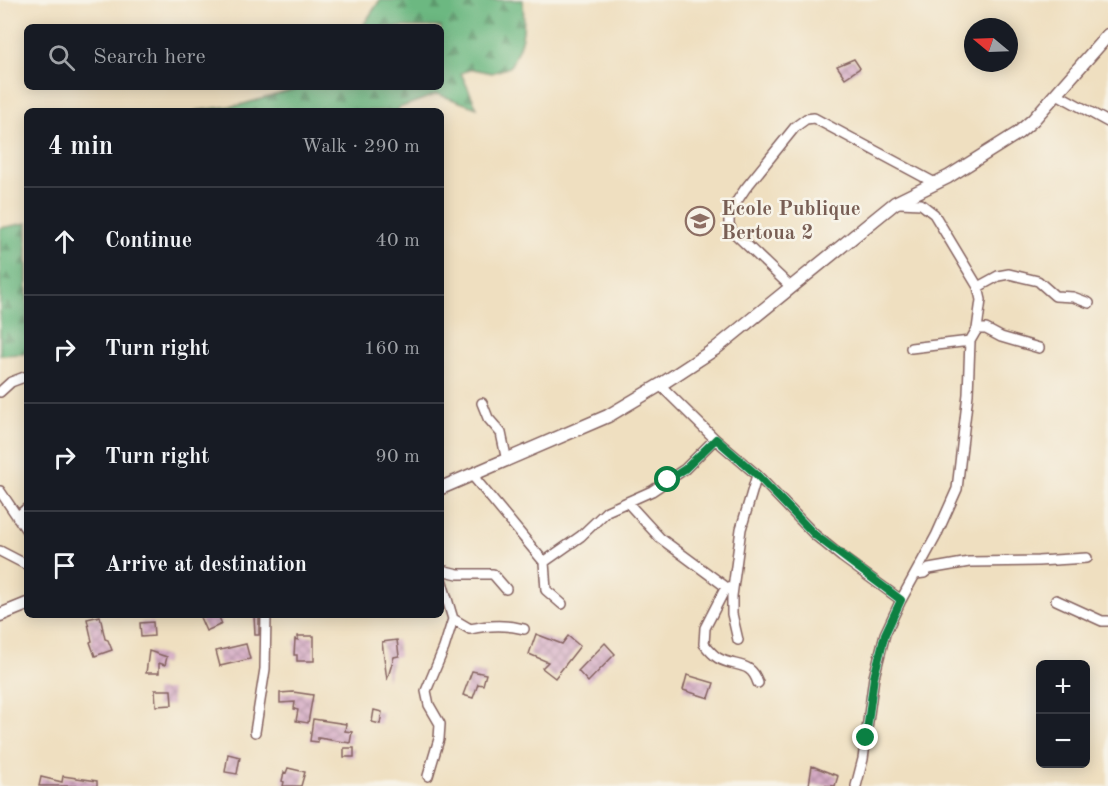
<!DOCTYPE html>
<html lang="en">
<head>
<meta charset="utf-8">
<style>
  :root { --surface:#171b24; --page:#242831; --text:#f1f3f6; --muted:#9ea1a6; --line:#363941 }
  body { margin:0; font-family:"Old Standard TT",serif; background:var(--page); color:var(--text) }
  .controls { position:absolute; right:18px; bottom:18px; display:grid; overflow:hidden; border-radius:9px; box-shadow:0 3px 15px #0003 }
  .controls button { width:54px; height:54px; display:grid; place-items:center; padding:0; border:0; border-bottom:2px solid var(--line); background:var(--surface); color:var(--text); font:30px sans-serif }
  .compass { position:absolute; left:964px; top:18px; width:54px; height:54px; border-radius:50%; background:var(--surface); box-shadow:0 3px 15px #0003; rotate:289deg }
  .stop { position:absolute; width:18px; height:18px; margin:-14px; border:4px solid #0b8043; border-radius:50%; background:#fff }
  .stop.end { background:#0b8043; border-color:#fff; box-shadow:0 2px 6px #0008 }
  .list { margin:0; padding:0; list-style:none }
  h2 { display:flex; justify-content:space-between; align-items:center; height:78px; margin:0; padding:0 24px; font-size:26px }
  h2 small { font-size:20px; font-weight:400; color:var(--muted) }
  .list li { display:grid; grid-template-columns:39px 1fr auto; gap:18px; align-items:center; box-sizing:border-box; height:108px; padding:0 24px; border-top:2px solid var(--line) }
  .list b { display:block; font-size:22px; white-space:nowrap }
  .list em { font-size:20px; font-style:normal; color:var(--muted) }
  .icon { flex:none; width:33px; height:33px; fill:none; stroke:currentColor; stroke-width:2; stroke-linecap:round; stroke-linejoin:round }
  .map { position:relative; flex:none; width:1108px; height:786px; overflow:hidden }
  .search { position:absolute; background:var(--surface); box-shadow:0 3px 15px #0003; left:24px; top:24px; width:420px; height:66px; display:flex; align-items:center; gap:15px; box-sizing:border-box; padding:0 21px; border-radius:9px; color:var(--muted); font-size:22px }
  .panel { position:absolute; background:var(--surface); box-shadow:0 3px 15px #0003; left:24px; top:108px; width:420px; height:510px; border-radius:9px }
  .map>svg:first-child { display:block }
</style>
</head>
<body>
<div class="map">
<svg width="1108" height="786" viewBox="0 0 1108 786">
  <defs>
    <pattern id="forest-firs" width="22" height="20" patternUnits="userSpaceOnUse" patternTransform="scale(1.5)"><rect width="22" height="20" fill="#6cb881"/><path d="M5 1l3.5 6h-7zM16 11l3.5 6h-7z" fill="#5b956a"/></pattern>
    <pattern id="building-cross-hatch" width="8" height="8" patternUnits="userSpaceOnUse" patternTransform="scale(1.5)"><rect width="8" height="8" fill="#d5abc5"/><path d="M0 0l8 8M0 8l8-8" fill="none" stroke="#af8ba0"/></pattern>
  </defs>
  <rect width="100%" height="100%" fill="#f7f3e8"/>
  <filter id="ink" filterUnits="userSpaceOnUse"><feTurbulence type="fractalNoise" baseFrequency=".0167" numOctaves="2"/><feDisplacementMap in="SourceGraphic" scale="12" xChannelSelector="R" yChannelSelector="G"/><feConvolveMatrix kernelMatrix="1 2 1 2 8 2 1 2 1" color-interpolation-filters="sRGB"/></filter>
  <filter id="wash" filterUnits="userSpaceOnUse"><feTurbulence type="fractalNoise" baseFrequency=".008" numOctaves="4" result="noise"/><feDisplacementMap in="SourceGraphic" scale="24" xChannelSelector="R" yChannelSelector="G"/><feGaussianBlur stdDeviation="1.35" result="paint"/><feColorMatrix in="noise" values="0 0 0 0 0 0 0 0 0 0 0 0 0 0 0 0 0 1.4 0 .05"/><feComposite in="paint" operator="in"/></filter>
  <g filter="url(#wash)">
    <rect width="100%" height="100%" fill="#efdfc0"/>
    <path fill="url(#forest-firs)" stroke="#5b6c56" stroke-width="1.5" d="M380 0H523C525 30 524 40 510 67L492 73 473 69 461 73 477 108 437 94 399 108 397 111H194L240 105 303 87H441V27H362Z
      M27 223V350L24 354 0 355V228Z"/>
    <g id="blocks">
      <path fill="url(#building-cross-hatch)" d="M854 59 860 68 845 78 837 66Z
        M199 615H218L222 624 206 631Z
        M254 615H259V635H255Z
        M100 616 105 639 108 640 112 650 95 656 90 642 92 641 87 619Z
        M153 622 154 636 141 637 140 623Z
        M536 634 562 644 568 636 580 646 555 678 542 668 548 662 529 654Z
        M298 636H314V661H297V655H294L295 639 298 640Z
        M397 640 399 656 394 657 387 680 382 642Z
        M605 643 615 654 588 682 578 671Z
        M246 644 250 659 220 666 216 651Z
        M149 651 167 657 165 665 159 663V673H146Z
        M472 671 486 674 483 685 478 684 473 698 463 695Z
        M687 675 714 683 709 698 683 690Z
        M155 690H171L172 705 156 706Z
        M293 692 313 695 308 723 296 721 298 710 294 709 295 702 280 703V693Z
        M374 710 382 712 380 724 372 722Z
        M313 719 346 724 345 731 352 732 350 743 318 738V742L310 741Z
        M344 748H354V757H344Z
        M228 754 240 757 237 774 225 772Z
        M812 766 838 776 835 786 809 785Z
        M288 768 305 772 301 786H283L284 782 282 781 284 772 286 773Z
        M63 776 97 781V786H39L41 777 62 782Z"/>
    </g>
  </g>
  <g filter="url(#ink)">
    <use href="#blocks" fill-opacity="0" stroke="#84625f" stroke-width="1.5"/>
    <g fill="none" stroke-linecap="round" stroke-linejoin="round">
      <g stroke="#84625f" stroke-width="12">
        <path id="minor" d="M1057 94 1108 122
          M978 287 998 276 1009 274 1038 281 1055 296 1073 297 1089 303
          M792 288 732 231 729 224V213L745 189 795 127 806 119 814 118 935 183
          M977 329H986L1001 337 1039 348
          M911 348 970 341
          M660 385 715 439 757 475 815 535 842 557 901 600
          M0 392 11 382 27 376
          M482 403 488 418 501 433 507 461
          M472 475 544 562 546 590 562 604
          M0 491 27 531
          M627 502 660 538 726 587 705 628 704 644C708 649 713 655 718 658 735 668 751 660 758 683
          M17 517 27 508
          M0 551 27 565
          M544 562 581 536 607 511 652 491 685 469 715 439
          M441 570 458 574H493L506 589
          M916 574 924 573 929 569 969 562 1038 561 1087 558
          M1056 600 1102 621H1108
          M453 619 470 629C488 625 506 624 524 629
          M738 640 732 614V596L741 529 757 475
          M255 732 265 669 266 615
          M428 776 439 739 440 724 429 705 426 691 444 648 453 619 441 579
          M856 786 863 759 874 677 885 634 901 600 936 536 957 489 968 394 970 341 977 329 981 300 978 287 934 214 921 204 900 203"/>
      </g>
      <g stroke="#84625f" stroke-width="15">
        <path id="tertiary" d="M441 488 608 416 660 385 715 349 895 203 948 177 1018 133 1033 120 1108 35
          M0 615 27 604"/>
      </g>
      <use href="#minor" stroke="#fff" stroke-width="9"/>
      <use href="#tertiary" stroke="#fff" stroke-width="12"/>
    </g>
  </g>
  <g fill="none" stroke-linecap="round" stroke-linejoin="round" filter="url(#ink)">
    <path stroke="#0b8043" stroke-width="8" d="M668 480 685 469 716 439 757 475 815 535 901 600 885 634 874 677 866 738"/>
  </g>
  <defs>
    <g id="school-ring" transform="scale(1.5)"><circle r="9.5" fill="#f7f3e8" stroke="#8d6e63" stroke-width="1.5"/><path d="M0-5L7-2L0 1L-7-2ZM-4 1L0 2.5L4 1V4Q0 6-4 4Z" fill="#8d6e63"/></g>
  </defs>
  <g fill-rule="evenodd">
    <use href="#school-ring" x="700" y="221"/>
  </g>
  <g text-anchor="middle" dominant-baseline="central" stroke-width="5" stroke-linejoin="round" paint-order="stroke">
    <g font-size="21" font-weight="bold" fill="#785e54" stroke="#f7f3e8" text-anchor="start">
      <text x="721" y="209">Ecole Publique<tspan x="721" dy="24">Bertoua 2</tspan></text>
    </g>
  </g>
</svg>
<div class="controls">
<button>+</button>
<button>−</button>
</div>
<svg class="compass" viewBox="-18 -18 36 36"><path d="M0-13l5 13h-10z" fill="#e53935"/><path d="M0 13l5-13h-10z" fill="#9ea1a6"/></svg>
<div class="stop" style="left:668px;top:480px"></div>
<div class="stop end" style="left:866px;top:738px"></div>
<div class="search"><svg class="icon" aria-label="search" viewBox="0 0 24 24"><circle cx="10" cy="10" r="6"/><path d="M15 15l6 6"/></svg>Search here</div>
<section class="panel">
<h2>4 min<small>Walk · 290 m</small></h2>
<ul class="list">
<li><svg class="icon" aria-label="ahead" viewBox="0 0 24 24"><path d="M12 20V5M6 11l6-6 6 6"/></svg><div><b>Continue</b></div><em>40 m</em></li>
<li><svg class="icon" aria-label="right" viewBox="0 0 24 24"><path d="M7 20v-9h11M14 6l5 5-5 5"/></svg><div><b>Turn right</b></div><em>160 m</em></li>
<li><svg class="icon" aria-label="right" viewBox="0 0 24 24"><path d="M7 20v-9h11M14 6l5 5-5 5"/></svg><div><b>Turn right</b></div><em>90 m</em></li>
<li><svg class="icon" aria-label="arrive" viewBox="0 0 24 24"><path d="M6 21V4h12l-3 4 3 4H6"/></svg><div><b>Arrive at destination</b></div></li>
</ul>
</section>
</div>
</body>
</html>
